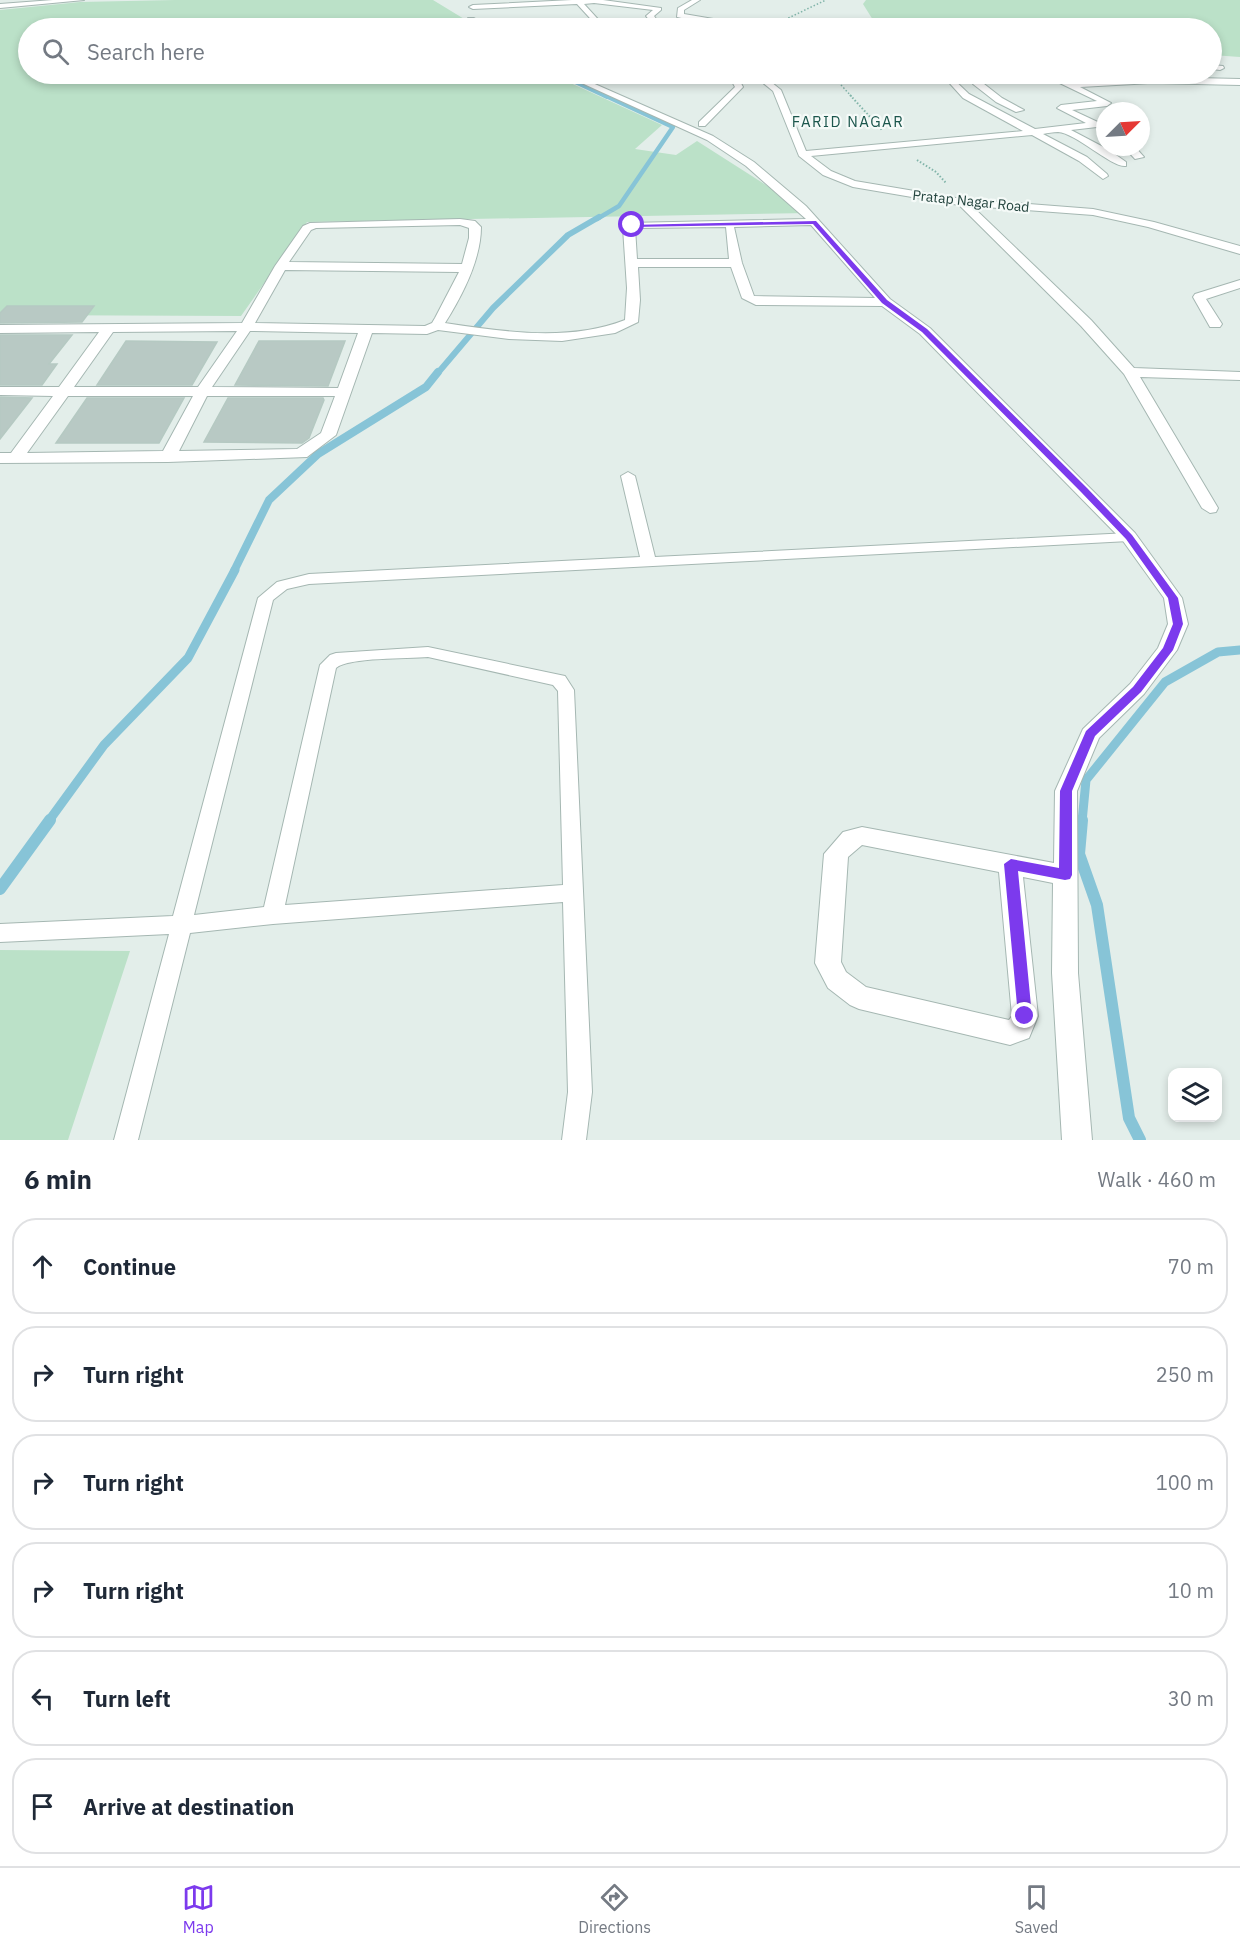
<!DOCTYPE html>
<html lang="en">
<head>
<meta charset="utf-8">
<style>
  :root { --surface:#fff; --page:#f6f6f7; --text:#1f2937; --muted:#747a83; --line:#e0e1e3; --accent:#7c3aed }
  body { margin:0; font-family:"IBM Plex Sans",sans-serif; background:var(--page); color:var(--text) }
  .controls { position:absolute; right:18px; bottom:18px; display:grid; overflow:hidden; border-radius:12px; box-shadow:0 3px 9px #0003 }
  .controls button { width:54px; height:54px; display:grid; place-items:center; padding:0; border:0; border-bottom:2px solid var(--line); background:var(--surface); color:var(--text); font:30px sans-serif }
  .compass { position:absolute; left:1096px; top:102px; width:54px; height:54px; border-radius:50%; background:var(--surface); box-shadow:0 3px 9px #0003; rotate:66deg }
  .stop { position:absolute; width:18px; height:18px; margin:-14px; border:4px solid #7c3aed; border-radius:50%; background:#fff }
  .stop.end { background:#7c3aed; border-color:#fff; box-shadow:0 2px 6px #0008 }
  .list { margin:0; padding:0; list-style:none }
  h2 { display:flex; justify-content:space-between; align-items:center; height:78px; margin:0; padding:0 24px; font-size:26px }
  h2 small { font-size:20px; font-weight:400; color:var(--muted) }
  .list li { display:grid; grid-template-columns:39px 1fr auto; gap:18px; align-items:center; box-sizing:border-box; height:96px; margin:0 12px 12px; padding:0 12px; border:2px solid var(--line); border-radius:24px }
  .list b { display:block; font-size:22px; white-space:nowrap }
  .list em { font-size:20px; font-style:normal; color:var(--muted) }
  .icon { flex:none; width:33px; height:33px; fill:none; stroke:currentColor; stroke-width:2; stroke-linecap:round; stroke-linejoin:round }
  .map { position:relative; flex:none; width:1240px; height:1140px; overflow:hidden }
  .search { position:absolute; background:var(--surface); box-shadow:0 3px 9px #0003; left:18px; right:18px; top:18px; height:66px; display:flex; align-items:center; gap:15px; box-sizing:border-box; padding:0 21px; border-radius:33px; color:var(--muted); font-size:22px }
  .sheet { height:726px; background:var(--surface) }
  nav { display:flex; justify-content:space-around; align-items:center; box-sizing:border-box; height:84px; border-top:2px solid var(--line); background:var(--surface); font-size:16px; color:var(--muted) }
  nav a { display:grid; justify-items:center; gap:3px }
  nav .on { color:var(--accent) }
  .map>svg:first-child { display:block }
</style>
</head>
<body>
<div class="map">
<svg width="1240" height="1140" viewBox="0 0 1240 1140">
  <rect width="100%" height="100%" fill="#e3eeea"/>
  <path fill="#bbe1c8" d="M175 0H433L479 28H28V74H551L662 125 635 149 676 155 697 141 810 213 307 222 241 316 0 315V10L80 2Z
    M866 0H1240V57L1212 55V28H878L863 4Z
    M0 950 130 951 68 1140H0Z"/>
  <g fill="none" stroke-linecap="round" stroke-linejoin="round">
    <path stroke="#87c4d7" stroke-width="4" d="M558 74 607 97"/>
    <path stroke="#87c4d7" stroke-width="4.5" d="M597 219 619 206 673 127 604 95"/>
    <path stroke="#87c4d7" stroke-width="6" d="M437 374 493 308 568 235 599 217"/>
    <path stroke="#87c4d7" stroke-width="8" d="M234 571 269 500 318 454 426 387 438 372"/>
    <path stroke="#87c4d7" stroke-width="9" d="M48 822 104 745 188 658 235 570
      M1082 822 1086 780 1165 682 1218 652 1240 650"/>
    <path stroke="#87c4d7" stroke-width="12" d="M1082 820 1079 854 1097 905 1129 1118 1140 1140
      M0 889 50 820"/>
  </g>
  <path fill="#b8c9c4" stroke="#b5c9c2" stroke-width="1.5" d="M7 306H94L82 322 0 323V313Z
    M0 335H72L49 364H57L42 385H0Z
    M126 341 217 342 192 385H97Z
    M259 341H345L328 386 235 385Z
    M0 397 32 398 0 439Z
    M87 398H184L159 443H56Z
    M228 398H323L324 400 309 438 302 443 204 442Z"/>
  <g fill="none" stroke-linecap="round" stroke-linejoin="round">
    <g stroke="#a5b7b2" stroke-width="2">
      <path id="service" d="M628 472 635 476 655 557 1129 533 1136 537 1129 541 309 584 287 589 273 600 194 915 264 907 320 665 330 655 336 653 428 647 565 676 574 690 592 1092 586 1140H562L568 1092 563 902 273 924 190 933 138 1140H114L169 934 0 942V924L173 916 258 598 277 582 309 574 640 557 621 476ZM428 657 553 685 558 691 563 885 285 905 336 668C349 657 408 659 428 657Z"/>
    </g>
    <g stroke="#a5b7b2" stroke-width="2">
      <path id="minor" d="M53 0H84L0 8V4Z
        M572 0H603L661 8V10L654 16 663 28H656L646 16 653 10 594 3 584 4 606 28H599L577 4 473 9 469 7 473 5Z
        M692 0H700L684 10V14L725 21 727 28 677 17 678 8Z
        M468 18H474L490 28H481L468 22Z
        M1212 65 1223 66 1224 68 1220 70 1212 69Z
        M562 74H572L713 136 754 162 806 206 890 299 930 328 1135 533 1182 598 1188 624 1177 650 1144 694 1099 738 1077 791 1078 973 1092 1140H1062L1052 973 1053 883 1023 877 1038 1016 1029 1038 1010 1045 859 1009 850 1005 828 988 815 963 824 854 843 832 862 827 1054 863 1055 791 1083 729 1130 684 1158 648 1168 624 1164 598 1123 541 920 334 882 306 756 305 742 298 731 267H638L640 300 638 322 615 333 562 341 509 339 438 330 427 334 372 333 336 435 307 457 168 462 0 463V453H11L53 396 0 395V387H59L99 332 0 333V325L242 323 275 266 303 226 310 223 460 219 475 221 481 227C481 260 462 296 445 323 505 332 568 342 625 320L627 288 623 228 628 223 806 219 746 166 707 140ZM460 225 469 228V238L462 264 289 262 311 230 316 228ZM811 225 875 298 754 296 742 263 734 227ZM726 227 729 259H637L635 228ZM285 270 459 272 435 318 432 323 425 326 255 323ZM237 331 198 387H74L113 332ZM250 331 358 333 338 388 212 387ZM68 396H193L163 451 27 453ZM207 396H335L321 433 297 449 179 451ZM862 845 999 872 1012 1016 1009 1020 866 987 846 972 841 962 848 857Z
        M728 74H736L743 87 705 126H699V122L735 87Z
        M752 74H761L781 90 806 151 1023 131 963 98 944 77 948 74 969 94 1035 129 1086 123 1057 108 1061 105 1097 101 1041 74H1051L1070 83 1152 77 1240 79V85L1152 83 1080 87 1111 103 1107 106 1072 110 1102 124 1097 127 1071 130 1109 150 1126 162V166C1112 168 1076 133 1058 132 1053 132 1048 133 1043 134L1087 157 1107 174 1108 176 1103 179 1079 161 1032 135 811 156 831 171 855 181 962 199 1093 209 1154 222 1240 246V254L1148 227 1093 215 972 206 1091 320 1134 368 1240 372V380L1140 377 1218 508 1216 512 1210 513 1202 508 1124 374 1081 326 959 205 853 187 823 175 799 156 773 91Z
        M973 80H979L1002 98 1024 110 1016 112 996 102 973 84Z
        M1124 147H1135L1144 157 1135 159Z
        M1240 280V288L1206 299 1222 324 1220 327H1210L1193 297 1195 294Z"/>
    </g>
    <path stroke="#81b4a9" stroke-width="1.5" stroke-dasharray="1.5 2" stroke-linecap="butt" d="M782 21 826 0
      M841 85 852 97"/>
    <path stroke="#81b4a9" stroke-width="2" stroke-dasharray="1.5 2" stroke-linecap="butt" d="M850 95 882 130
      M917 160 936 172 946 183"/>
    <use href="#service" fill="#fff" fill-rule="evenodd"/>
    <use href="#minor" fill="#fff" fill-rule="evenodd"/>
  </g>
  <path fill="#7c3aed" d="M816 221 887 300 927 329 1087 488 1132 535 1178 598 1183 624 1173 650 1141 692 1095 736 1072 791V875L1070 879 1065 880 1018 871 1032 1016 1030 1021 1025 1023 1020 1021 1018 1016 1004 864 1011 859 1059 868 1060 791 1086 731 1133 687 1163 648 1173 624 1168 598 1126 539 1081 492 922 332 882 303 813 224 632 227 629 225Z"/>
  <g text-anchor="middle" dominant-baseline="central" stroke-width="4.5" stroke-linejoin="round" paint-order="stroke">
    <g font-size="14" fill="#21423c" stroke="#f5faf8">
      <text transform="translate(971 201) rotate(6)">Pratap Nagar Road</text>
    </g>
    <g font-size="15" letter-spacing="1.5" fill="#1b564c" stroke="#f5faf8">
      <text x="848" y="121">FARID NAGAR</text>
    </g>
  </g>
</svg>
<div class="controls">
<button><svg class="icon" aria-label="layers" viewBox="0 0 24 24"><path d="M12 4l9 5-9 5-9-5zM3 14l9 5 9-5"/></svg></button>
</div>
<svg class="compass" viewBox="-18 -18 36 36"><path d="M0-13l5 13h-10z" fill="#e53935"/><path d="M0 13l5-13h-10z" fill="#747a83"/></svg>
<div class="stop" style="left:632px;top:225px"></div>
<div class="stop end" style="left:1025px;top:1016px"></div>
<div class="search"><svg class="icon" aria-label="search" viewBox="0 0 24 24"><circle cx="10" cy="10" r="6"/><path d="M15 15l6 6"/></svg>Search here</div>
</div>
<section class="sheet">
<h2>6 min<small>Walk · 460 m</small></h2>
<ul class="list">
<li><svg class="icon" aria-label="ahead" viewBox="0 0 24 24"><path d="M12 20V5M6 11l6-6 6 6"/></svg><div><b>Continue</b></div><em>70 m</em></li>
<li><svg class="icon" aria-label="right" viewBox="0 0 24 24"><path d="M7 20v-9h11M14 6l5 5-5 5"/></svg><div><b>Turn right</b></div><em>250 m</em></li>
<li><svg class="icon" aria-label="right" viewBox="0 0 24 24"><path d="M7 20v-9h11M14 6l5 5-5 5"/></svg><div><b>Turn right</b></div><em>100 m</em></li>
<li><svg class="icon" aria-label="right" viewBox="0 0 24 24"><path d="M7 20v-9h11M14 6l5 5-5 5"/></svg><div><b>Turn right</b></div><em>10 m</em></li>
<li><svg class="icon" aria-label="left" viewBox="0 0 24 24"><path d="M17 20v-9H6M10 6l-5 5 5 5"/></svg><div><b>Turn left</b></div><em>30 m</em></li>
<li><svg class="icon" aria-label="arrive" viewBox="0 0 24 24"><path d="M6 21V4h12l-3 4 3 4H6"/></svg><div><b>Arrive at destination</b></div></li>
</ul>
</section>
<nav>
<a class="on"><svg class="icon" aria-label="map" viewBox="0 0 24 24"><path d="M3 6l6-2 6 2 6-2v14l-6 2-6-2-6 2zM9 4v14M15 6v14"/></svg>Map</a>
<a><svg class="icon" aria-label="directions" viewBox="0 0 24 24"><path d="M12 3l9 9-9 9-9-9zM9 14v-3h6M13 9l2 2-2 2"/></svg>Directions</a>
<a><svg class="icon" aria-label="saved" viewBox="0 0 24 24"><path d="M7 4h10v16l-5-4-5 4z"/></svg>Saved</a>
</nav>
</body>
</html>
